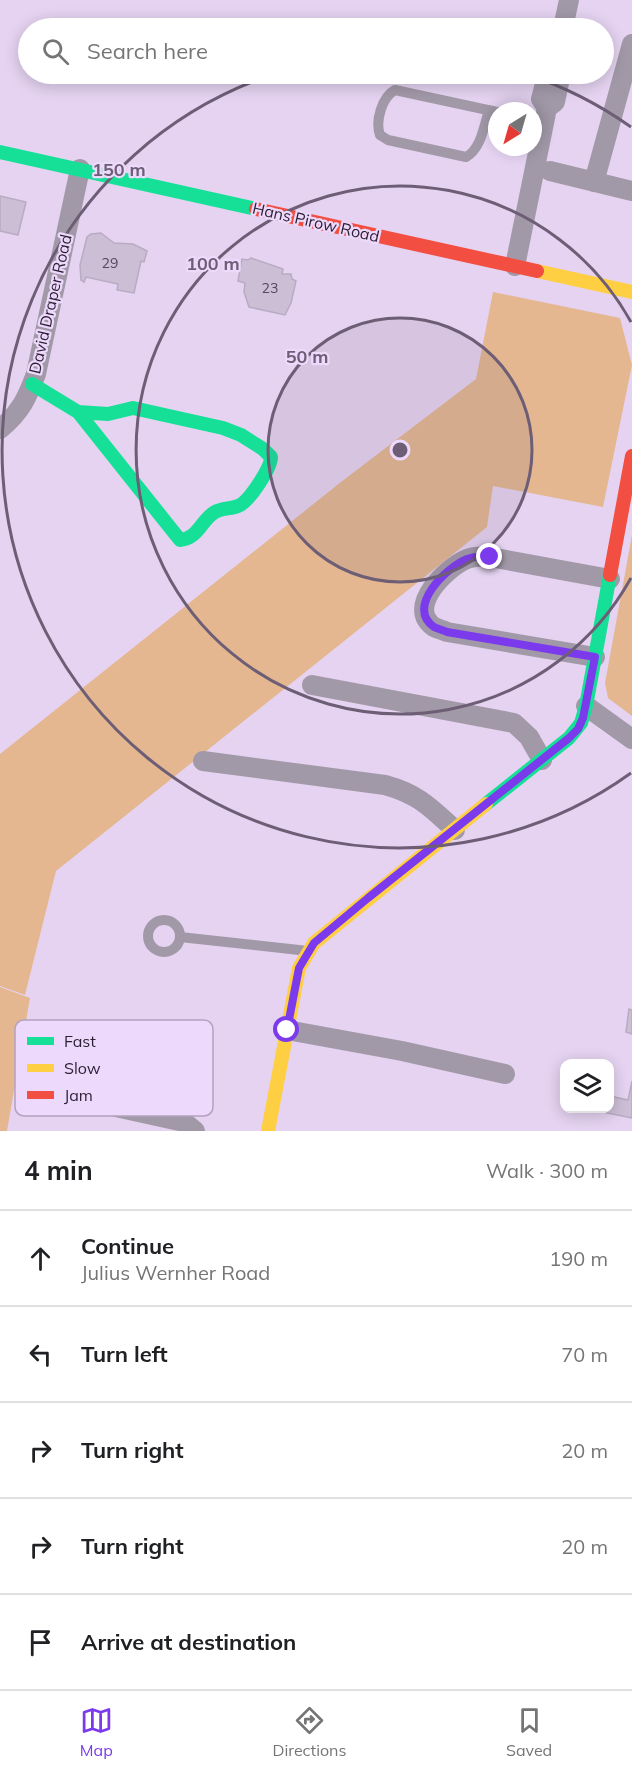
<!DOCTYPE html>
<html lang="en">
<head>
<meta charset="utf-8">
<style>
  :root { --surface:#fff; --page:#f6f6f6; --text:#202124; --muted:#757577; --line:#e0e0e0; --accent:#7c3aed }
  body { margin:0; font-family:Mulish,sans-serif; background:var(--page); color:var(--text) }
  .controls { position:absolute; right:18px; bottom:18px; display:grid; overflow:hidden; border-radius:12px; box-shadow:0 3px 15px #0003 }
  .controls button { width:54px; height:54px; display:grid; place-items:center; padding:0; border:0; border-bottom:2px solid var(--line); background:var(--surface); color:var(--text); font:30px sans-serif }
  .compass { position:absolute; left:488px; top:102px; width:54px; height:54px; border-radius:50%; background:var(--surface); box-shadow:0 3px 15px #0003; rotate:217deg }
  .stop { position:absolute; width:18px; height:18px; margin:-14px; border:4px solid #7c3aed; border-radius:50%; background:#fff }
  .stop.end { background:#7c3aed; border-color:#fff; box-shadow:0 2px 6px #0008 }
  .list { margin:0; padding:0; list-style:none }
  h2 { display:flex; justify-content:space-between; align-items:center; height:78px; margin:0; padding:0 24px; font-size:26px }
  h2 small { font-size:20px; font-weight:400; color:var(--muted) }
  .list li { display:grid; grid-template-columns:39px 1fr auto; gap:18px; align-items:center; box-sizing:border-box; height:96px; padding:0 24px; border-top:2px solid var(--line) }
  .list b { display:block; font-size:22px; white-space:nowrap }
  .list p { margin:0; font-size:20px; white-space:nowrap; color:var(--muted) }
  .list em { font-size:20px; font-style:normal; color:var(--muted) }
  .icon { flex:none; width:33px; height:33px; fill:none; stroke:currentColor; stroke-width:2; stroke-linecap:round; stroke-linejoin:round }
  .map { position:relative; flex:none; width:632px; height:1131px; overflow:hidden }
  .search { position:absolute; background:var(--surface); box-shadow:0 3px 15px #0003; left:18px; right:18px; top:18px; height:66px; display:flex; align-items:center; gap:15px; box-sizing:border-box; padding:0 21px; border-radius:33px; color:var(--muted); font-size:22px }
  .sheet { height:558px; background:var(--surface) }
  nav { display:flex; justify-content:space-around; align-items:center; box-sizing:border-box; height:84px; border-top:2px solid var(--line); background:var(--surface); font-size:16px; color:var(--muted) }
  nav a { display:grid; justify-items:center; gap:3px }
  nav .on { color:var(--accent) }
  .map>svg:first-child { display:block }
</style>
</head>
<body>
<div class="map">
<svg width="632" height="1131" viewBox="0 0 632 1131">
  <rect width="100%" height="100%" fill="#e5d3f1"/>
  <path fill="#e4b791" d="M493 292 620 318 632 365 603 507 493 486 487 527 56 871 25 995 0 986V754L341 482 476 379Z
    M632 535V716L608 698 605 683Z
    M0 987 30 998 7 1131H0Z"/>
  <path fill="#ccbed5" stroke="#b9abc2" stroke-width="1.5" d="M0 196 26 202 18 235 0 231Z
    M101 233 114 243 133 244 147 251 144 262 141 261 134 293 117 290 118 284 86 277 84 282 81 280 80 265 87 237 91 234Z
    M251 258 283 269 282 274H291L292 279 296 281 291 303 285 315 249 307 244 292 245 283 238 281 242 259 248 260Z
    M629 1009 632 1010V1034L626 1032Z
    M632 1081V1118L602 1112 603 1108H610V1096L628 1100Z"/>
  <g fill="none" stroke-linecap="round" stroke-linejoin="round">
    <path stroke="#a299a8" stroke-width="10" d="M489 110C484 126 481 149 466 157L388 140 380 135C375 121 382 97 395 90L497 112
      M148 936a16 16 0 1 1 32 0a16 16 0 1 1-32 0Z
      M180 937 308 951"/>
    <path stroke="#a299a8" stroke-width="20" d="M563 28 569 0
      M547 108 555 102 559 83 554 74
      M550 171 632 191
      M594 182 632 44
      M515 266 547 108 541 99 546 80 553 74
      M0 429C21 412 27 398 36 374L80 169
      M595 657 447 632C443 630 438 629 434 627 405 607 447 567 467 559 475 556 482 556 490 557L610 579
      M312 685 514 723 529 737 542 760
      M586 706 632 739
      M203 761 385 785C418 794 430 807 455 830
      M287 1030 402 1051 505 1074
      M84 1100 184 1122 195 1131"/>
    <path stroke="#16e098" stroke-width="14" d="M0 152 256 209
      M32 384 78 412 180 540C199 538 201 520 215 512 222 508 231 509 238 506 249 502 271 468 271 457L263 449 241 435 223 428 133 408 108 414 78 412
      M486 804 569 738 581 723 586 706 610 575"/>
    <path stroke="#ffcf43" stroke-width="14" d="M537 271 632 292
      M268 1131 299 968 314 943 486 804"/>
    <path stroke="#f24e42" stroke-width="14" d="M256 209 537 271
      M610 575 632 456"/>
  </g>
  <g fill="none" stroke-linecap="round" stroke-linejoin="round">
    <path stroke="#7c3aed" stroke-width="8" d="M287 1030 299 968 314 943 368 898 569 738 578 729 583 718 595 657 447 632C443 630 438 629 434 627 405 607 447 567 467 559 475 556 482 556 490 557"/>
  </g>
  <circle cx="400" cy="450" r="132" fill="#6d5e76" fill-opacity=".12"/>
  <g fill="none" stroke="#6d5e76" stroke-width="3">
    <circle cx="400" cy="450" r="132"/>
    <path d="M631 578A264 264 0 1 1 631 322"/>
    <path d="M631 773A397 397 0 1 1 274 74M526 74A397 397 0 0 1 631 127"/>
  </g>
  <g text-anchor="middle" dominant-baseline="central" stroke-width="4.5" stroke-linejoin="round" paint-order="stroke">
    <g font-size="14" fill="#55485d">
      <text x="110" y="263">29</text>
      <text x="270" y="288">23</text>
    </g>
    <g font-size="16" fill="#2c1f34" stroke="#edd9fb">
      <text transform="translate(316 222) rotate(13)">Hans Pirow Road</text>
      <text transform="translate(50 304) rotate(-77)">David Draper Road</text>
    </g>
  </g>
  <rect x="15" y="1020" width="198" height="96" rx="9" fill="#edd9fb" stroke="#b3a1bf" stroke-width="1.5"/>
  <rect x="27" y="1037" width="27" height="8" fill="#16e098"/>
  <rect x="27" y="1064" width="27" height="8" fill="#ffcf43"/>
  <rect x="27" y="1091" width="27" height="8" fill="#f24e42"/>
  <g font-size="16" fill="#2c1f34">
    <text x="64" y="1047">Fast</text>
    <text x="64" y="1074">Slow</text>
    <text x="64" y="1101">Jam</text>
  </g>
  <circle cx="400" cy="450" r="9" fill="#6d5e76" stroke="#edd9fb" stroke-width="3"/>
  <g font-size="18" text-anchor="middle" font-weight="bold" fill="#6d5e76" stroke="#edd9fb" stroke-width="4.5" stroke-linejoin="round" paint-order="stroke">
    <text x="119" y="176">150 m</text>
    <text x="213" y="270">100 m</text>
    <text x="307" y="363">50 m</text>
  </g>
</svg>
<div class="controls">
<button><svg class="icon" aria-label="layers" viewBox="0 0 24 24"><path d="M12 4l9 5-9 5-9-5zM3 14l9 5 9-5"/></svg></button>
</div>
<svg class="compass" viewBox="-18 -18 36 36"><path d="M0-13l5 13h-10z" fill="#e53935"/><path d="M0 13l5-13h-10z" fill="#757577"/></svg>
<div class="stop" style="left:287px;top:1030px"></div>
<div class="stop end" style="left:490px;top:557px"></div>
<div class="search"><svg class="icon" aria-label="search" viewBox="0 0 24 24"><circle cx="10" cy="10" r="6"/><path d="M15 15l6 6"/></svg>Search here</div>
</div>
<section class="sheet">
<h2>4 min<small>Walk · 300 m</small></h2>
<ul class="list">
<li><svg class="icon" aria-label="ahead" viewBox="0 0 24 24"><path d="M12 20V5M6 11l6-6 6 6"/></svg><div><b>Continue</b><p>Julius Wernher Road</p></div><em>190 m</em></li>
<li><svg class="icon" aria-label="left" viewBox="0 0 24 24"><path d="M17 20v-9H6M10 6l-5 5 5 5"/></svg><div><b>Turn left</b></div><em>70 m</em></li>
<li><svg class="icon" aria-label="right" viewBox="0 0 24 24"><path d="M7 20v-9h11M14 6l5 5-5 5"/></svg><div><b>Turn right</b></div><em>20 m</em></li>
<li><svg class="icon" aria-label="right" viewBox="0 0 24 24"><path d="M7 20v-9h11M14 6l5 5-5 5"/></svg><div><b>Turn right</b></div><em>20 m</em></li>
<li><svg class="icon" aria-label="arrive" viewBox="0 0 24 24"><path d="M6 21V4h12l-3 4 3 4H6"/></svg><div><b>Arrive at destination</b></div></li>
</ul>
</section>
<nav>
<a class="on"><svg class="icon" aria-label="map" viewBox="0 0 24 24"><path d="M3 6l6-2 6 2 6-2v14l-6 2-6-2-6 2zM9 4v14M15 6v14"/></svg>Map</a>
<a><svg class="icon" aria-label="directions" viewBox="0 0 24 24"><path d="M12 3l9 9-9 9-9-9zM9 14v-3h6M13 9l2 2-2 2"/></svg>Directions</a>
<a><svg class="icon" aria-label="saved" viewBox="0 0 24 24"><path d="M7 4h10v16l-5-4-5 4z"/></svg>Saved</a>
</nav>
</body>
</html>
